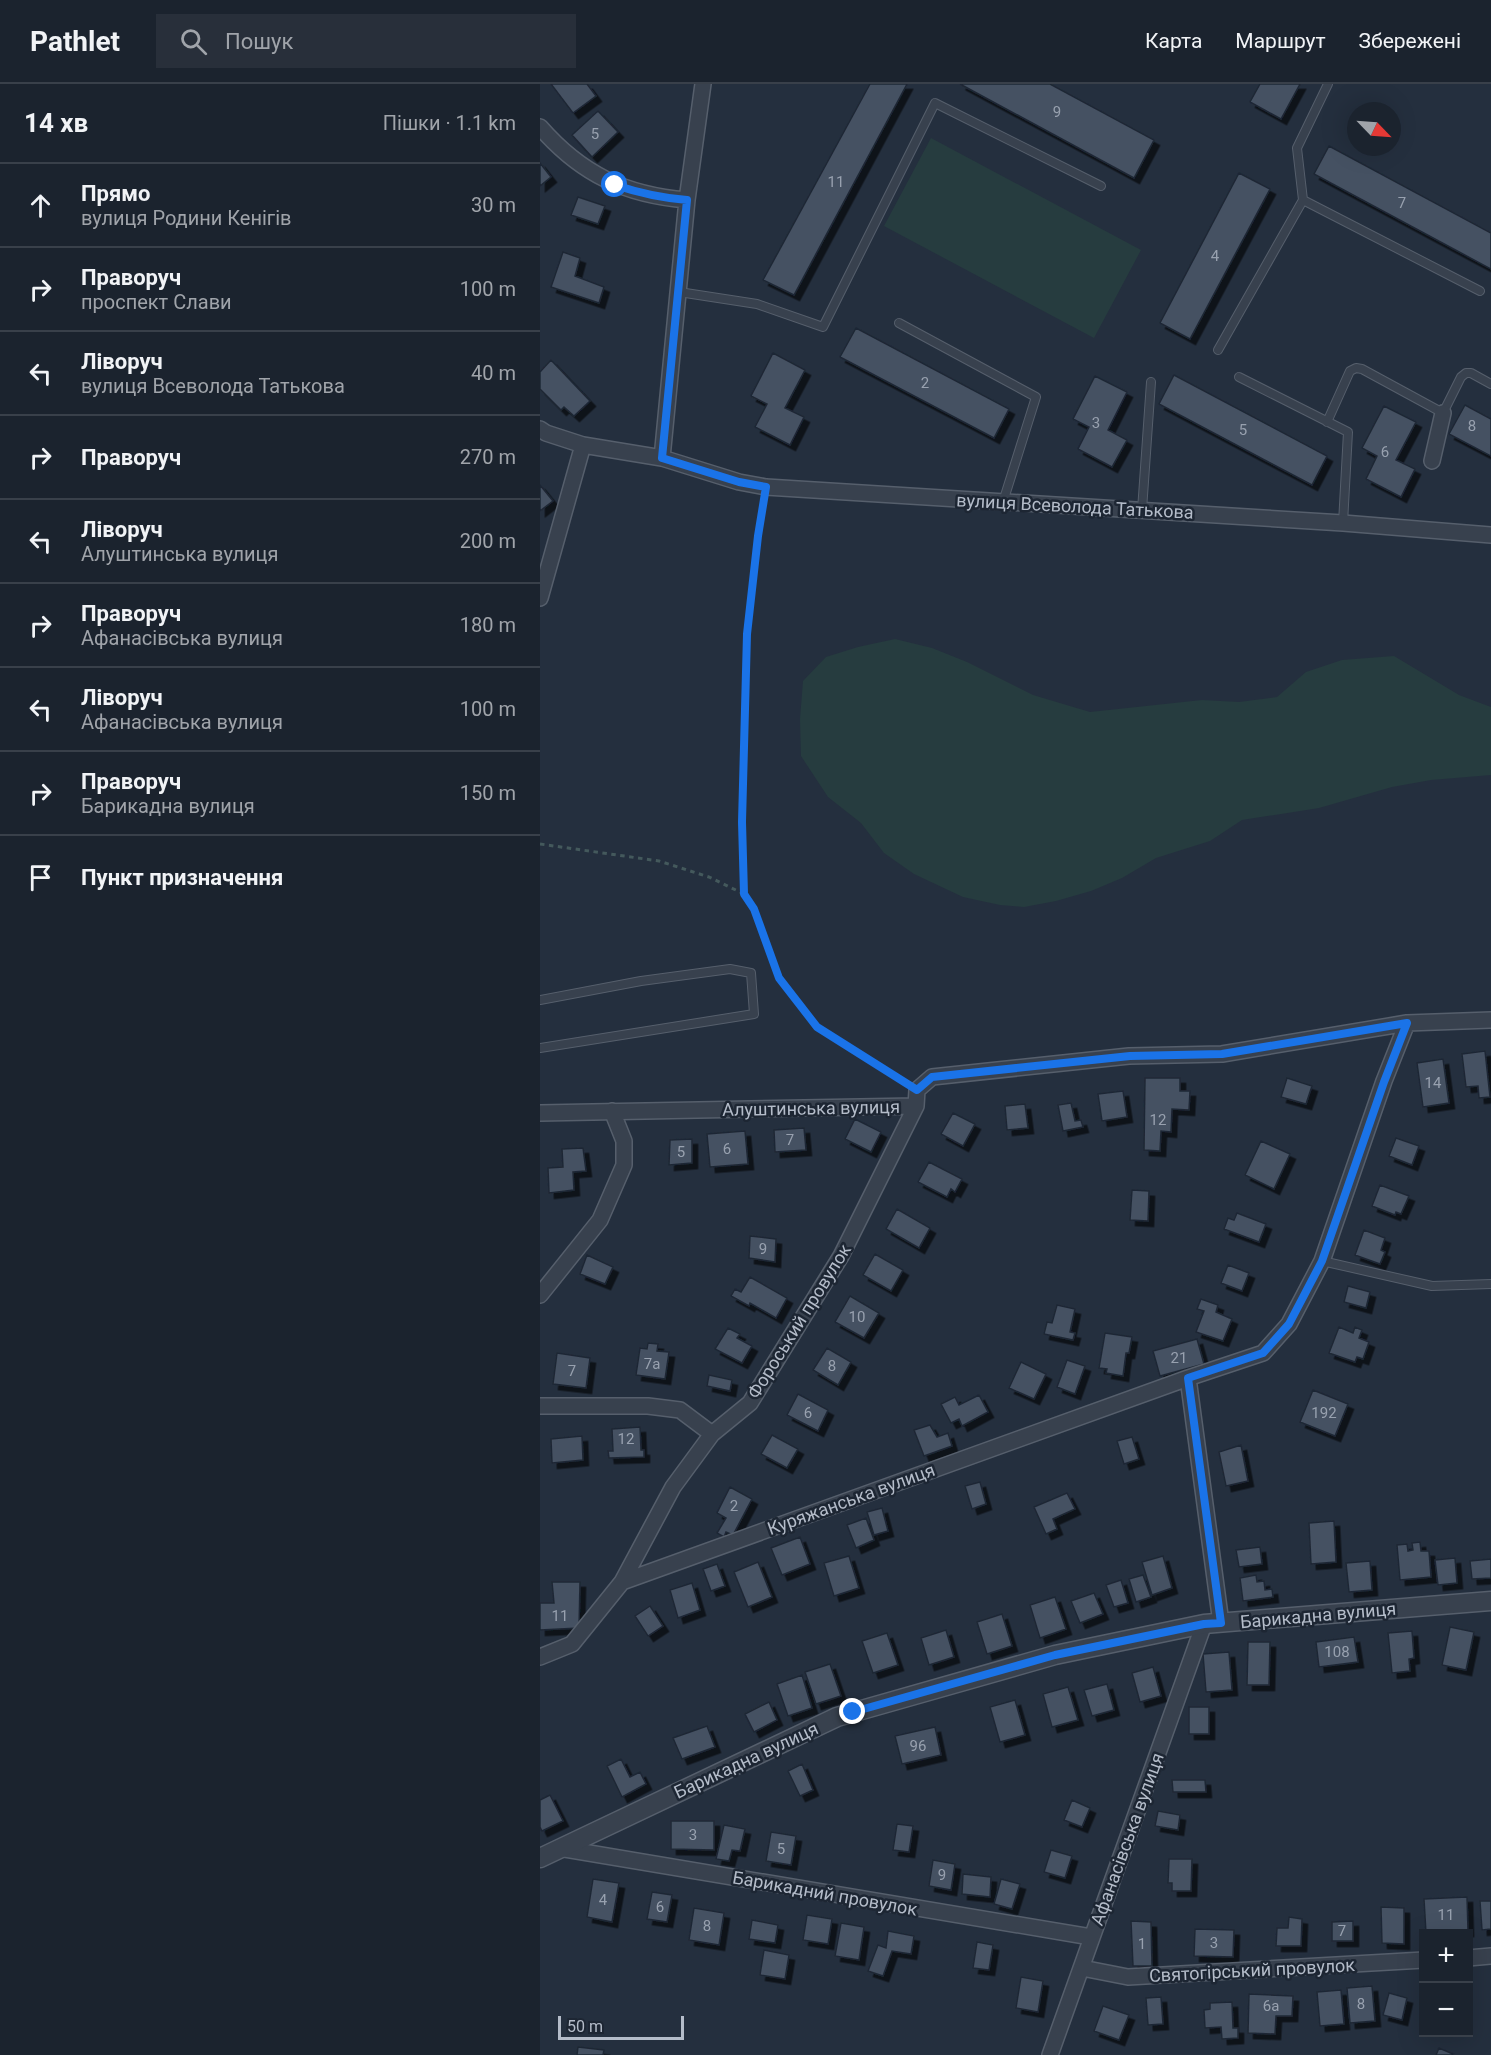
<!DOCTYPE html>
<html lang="uk">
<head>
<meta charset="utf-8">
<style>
  :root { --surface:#1b232e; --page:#282f3a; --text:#f1f3f6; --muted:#a0a4aa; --line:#39404a }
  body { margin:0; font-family:Roboto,sans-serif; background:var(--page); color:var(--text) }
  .controls { position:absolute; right:18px; bottom:18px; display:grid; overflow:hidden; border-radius:0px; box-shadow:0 6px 24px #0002 }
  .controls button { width:54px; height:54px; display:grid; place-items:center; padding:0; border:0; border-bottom:2px solid var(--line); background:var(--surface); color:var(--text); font:30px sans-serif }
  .compass { position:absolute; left:807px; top:18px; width:54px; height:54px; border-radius:50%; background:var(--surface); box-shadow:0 6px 24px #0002; rotate:115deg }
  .scale { position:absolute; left:18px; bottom:15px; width:126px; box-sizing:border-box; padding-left:6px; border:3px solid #b4bcc9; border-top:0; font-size:16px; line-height:21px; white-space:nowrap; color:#b4bcc9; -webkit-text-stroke:4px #1d2633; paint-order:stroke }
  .stop { position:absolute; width:18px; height:18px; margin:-14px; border:4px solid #1a73e8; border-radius:50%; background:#fff }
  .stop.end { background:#1a73e8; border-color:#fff; box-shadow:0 2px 6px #0008 }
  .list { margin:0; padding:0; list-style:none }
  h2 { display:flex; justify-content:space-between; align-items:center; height:78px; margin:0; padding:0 24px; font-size:26px }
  h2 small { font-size:20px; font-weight:400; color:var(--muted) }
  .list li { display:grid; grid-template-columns:39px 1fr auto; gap:18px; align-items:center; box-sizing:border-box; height:84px; padding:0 24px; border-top:2px solid var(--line) }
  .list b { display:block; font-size:22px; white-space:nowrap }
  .list p { margin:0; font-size:20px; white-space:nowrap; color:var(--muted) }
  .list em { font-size:20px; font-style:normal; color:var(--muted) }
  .icon { flex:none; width:33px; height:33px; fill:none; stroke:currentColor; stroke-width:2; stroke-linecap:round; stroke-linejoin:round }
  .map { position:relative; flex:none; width:951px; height:1971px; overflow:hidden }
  header { display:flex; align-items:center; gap:36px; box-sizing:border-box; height:84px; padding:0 30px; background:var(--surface); border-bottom:2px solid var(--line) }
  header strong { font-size:28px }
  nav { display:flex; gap:33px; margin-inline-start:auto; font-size:21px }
  .search { width:420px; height:54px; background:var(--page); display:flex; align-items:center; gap:15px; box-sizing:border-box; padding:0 21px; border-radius:0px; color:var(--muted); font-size:22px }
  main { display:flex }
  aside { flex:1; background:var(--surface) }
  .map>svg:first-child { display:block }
</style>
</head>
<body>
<header>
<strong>Pathlet</strong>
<div class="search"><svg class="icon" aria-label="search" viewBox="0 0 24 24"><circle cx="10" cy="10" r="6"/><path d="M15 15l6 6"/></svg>Пошук</div>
<nav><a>Карта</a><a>Маршрут</a><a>Збережені</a></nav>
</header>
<main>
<aside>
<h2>14 хв<small>Пішки · 1.1 km</small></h2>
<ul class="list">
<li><svg class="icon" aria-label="ahead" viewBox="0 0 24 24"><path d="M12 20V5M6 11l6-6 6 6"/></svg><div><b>Прямо</b><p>вулиця Родини Кенігів</p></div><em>30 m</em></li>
<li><svg class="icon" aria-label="right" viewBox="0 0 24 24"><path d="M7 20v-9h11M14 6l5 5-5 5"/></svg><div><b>Праворуч</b><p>проспект Слави</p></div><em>100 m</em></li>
<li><svg class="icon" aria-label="left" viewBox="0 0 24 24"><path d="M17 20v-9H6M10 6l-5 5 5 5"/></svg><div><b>Ліворуч</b><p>вулиця Всеволода Татькова</p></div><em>40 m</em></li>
<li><svg class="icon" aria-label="right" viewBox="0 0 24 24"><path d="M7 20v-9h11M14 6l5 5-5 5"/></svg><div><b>Праворуч</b></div><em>270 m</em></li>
<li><svg class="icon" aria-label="left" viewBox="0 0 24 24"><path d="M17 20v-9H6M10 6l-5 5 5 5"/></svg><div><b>Ліворуч</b><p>Алуштинська вулиця</p></div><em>200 m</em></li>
<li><svg class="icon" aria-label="right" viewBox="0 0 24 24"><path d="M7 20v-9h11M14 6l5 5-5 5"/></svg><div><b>Праворуч</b><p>Афанасівська вулиця</p></div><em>180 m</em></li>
<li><svg class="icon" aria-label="left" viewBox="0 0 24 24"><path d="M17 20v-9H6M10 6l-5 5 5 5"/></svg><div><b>Ліворуч</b><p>Афанасівська вулиця</p></div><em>100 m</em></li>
<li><svg class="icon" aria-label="right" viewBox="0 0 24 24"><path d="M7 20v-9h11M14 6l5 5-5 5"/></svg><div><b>Праворуч</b><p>Барикадна вулиця</p></div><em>150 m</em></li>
<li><svg class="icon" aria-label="arrive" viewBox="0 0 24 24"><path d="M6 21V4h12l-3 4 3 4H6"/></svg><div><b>Пункт призначення</b></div></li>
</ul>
</aside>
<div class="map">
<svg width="951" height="1971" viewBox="0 0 951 1971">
  <defs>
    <filter id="shadow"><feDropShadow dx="5.5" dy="5.5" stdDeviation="0" flood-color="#0009"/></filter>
  </defs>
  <rect width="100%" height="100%" fill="#242f3e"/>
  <path fill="#263c3f" d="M391 54 601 166 554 254 344 142Z
    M355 555 392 564 427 578 493 611 550 628 662 616 699 618 737 613 766 588 802 576 854 572 919 611 951 623V691L891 696 852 703 779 724 702 736 670 757 616 774 582 794 551 807 516 817 484 823 460 821 423 813 374 790 344 769 321 739 288 713 261 672 260 635 263 597 286 573 318 563Z"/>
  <path fill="#455162" stroke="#1f2835" stroke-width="1.5" filter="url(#shadow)" d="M11 0H47L56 12 33 29Z
    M330 0H367L254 211 223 196Z
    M420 0H510L614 56 594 94Z
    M720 0H760L741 35 710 18Z
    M58 27 78 48 52 73 32 51Z
    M789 62 951 149V185L774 90Z
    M0 79 11 93 0 102Z
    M699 89 730 105 650 255 620 239Z
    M38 113 65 122 58 140 31 131Z
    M23 168 40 174 35 192 64 203 59 219 11 203Z
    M316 244 469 325 454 354 300 273Z
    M233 269 265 286 245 324 264 333 250 361 215 343 227 320 211 312Z
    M11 276 50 317 34 332 24 323 21 326 0 305V288Z
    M634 291 787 372 772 401 619 320Z
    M555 292 587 308 568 346 587 356 572 383 538 365 549 343 533 335Z
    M925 321 951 335V372L909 350Z
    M844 322 876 338 856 376 875 385 861 413 826 395 837 372 822 364Z
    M0 401 13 417 0 427Z
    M945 967 950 1013 939 1014 938 1002 926 1003 922 970Z
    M903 975 909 1019 883 1023 877 979Z
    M605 994H640V1007H650L649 1026 632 1025 631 1048 621 1047 620 1067 604 1066Z
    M747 994 772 1002 766 1020 741 1013Z
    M583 1007 587 1033 562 1037 558 1010Z
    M531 1019 535 1037 541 1036 543 1043 523 1047 518 1021Z
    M485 1020 488 1044 467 1046 465 1022Z
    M413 1029 435 1040 423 1062 401 1050Z
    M315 1035 341 1048 331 1068 305 1055Z
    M264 1044 266 1066 235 1068 234 1046Z
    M205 1047 208 1080 170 1083 167 1050Z
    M856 1054 879 1062 872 1081 849 1072Z
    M152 1055V1079L129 1081 130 1056Z
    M721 1057 750 1070 734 1105 705 1091Z
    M43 1064 46 1087 33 1088 34 1106 9 1109 8 1084 23 1083 22 1065Z
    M389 1078 422 1095 415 1108 411 1105 407 1113 378 1098Z
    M840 1101 869 1112 861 1130 856 1128 855 1131 832 1122Z
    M592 1106 609 1107 608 1137 590 1136Z
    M357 1125 390 1144 379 1164 346 1145Z
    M697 1129 726 1140 719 1158 684 1145 688 1134 694 1136Z
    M824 1146 845 1154 841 1166 845 1168 840 1180 815 1171Z
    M210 1152 236 1155 235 1178 209 1174Z
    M335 1170 363 1186 351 1207 323 1191Z
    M47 1171 73 1183 65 1200 40 1190Z
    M688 1181 709 1189 702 1207 681 1199Z
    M210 1193 247 1214 236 1234 210 1219 209 1222 191 1212 195 1205 201 1208Z
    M808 1202 830 1208 826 1224 804 1218Z
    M310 1212 339 1229 324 1254 295 1238Z
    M661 1215 678 1221 676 1228 692 1235 683 1257 656 1248 664 1227 657 1225Z
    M517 1221 535 1225 530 1248 535 1249 533 1256 504 1250 507 1238 512 1239Z
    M799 1243 813 1249 815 1243 822 1246 819 1254 829 1258 823 1275 817 1273 815 1278 789 1269Z
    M188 1244 200 1250 197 1254 212 1262 202 1279 175 1265Z
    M565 1249 592 1253 589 1269H586L583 1292 566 1289 567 1285 559 1284Z
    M657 1255 664 1280 620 1292 613 1267Z
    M108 1259 118 1260 117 1267 129 1268 125 1295 96 1291 100 1264 107 1265Z
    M287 1264 311 1278 298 1301 273 1286Z
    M17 1269 50 1274 46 1304 13 1300Z
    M527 1276 545 1282 535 1310 517 1303Z
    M481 1278 506 1290 494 1315 469 1304Z
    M169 1291 192 1296 190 1307 167 1302Z
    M773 1306 808 1320 795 1352 760 1338Z
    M258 1310 288 1326 278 1347 247 1331Z
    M439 1311 448 1328 422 1342 419 1335 411 1339 401 1320 415 1313 419 1321Z
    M390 1341 397 1353 408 1349 412 1362 384 1372 374 1346Z
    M100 1343 101 1366H104V1373L69 1374 68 1367H73L72 1345Z
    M232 1351 258 1365 247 1384 221 1370Z
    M42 1352 43 1376 12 1379 11 1355Z
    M592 1353 599 1375 584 1380 577 1357Z
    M701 1361 708 1397 686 1402 679 1368Z
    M440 1398 446 1420 432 1425 425 1402Z
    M190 1403 212 1415 193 1451 186 1448 184 1453 177 1449 186 1434 177 1429Z
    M527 1409 535 1425 513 1435 517 1445 506 1450 494 1423Z
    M342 1424 348 1447 334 1451 327 1428Z
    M326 1434 334 1456 316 1464 307 1441Z
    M794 1437 796 1478 771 1480 769 1439Z
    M260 1453 270 1480 242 1491 231 1464Z
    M880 1458 881 1467H889L891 1493 860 1496 857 1461 867 1460 868 1467 873 1466 872 1459Z
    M720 1463 722 1480 699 1483 696 1466Z
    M309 1472 319 1504 294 1512 284 1479Z
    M623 1472 632 1504 612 1511 602 1478Z
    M915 1474 917 1499 898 1501 895 1476Z
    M951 1475V1494L932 1495 930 1477Z
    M830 1477 832 1506 809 1508 806 1479Z
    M218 1478 232 1513 208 1523 194 1488Z
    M177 1480 185 1502 171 1507 163 1485Z
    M603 1491 611 1513 596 1518 589 1495Z
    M716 1491 717 1498 724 1497 725 1506 732 1505 733 1513 703 1517 700 1494Z
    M581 1496 588 1519 574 1523 566 1501Z
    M12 1498H40L39 1544 0 1546V1519H14Z
    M152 1499 160 1526 138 1534 130 1506Z
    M554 1509 563 1530 540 1539 531 1517Z
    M515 1513 526 1545 500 1554 490 1521Z
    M110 1522 123 1542 108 1552 95 1532Z
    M462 1530 472 1562 447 1570 437 1538Z
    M910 1543 934 1548 926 1586 902 1581Z
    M406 1546 414 1573 389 1581 381 1554Z
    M872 1547 874 1574 869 1575 870 1587 852 1589 848 1549Z
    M347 1549 358 1581 333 1589 322 1557Z
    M814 1553 818 1578 779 1583 776 1558Z
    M708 1558H730L729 1601H707Z
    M689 1568 692 1606 666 1608 663 1570Z
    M290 1580 301 1612 276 1620 265 1588Z
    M613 1583 621 1612 600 1618 592 1589Z
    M262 1591 272 1624 248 1632 237 1600Z
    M567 1600 574 1626 552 1632 544 1606Z
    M528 1603 538 1636 512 1643 503 1610Z
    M475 1616 485 1651 460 1658 450 1623Z
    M229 1618 237 1636 214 1648 205 1630Z
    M649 1623H669V1650H649Z
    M167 1642 175 1663 142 1675 133 1654Z
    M395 1643 401 1671 362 1680 355 1652Z
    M81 1675 90 1693 100 1688 106 1700 82 1713 67 1682Z
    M262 1680 273 1706 260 1712 248 1687Z
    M632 1696H665L666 1708H633Z
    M10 1711 23 1737 2 1747 0 1743V1716Z
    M532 1716 550 1724 542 1743 524 1736Z
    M618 1727 640 1731 638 1746 615 1742Z
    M131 1737H174V1766L131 1765Z
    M357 1740 373 1742 369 1768 353 1766Z
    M184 1741 205 1745 200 1767 192 1766 189 1777 176 1775Z
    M231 1748 256 1752 251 1781 226 1777Z
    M511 1766 532 1772 525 1794 504 1788Z
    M629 1775H652L651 1807H632V1799H628Z
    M393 1776 415 1780 411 1806 389 1802Z
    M423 1790 451 1793 450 1813 422 1810Z
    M53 1795 79 1799 72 1838 47 1833Z
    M461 1795 480 1800 472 1825 454 1820Z
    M112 1808 132 1811 127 1838 107 1835Z
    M927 1813 928 1847 886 1849 884 1815Z
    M940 1817H951V1845L942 1846Z
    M841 1823 864 1824V1860L842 1859Z
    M154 1824 184 1829 179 1861 149 1856Z
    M267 1831 292 1835 288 1860 263 1856Z
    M749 1833 762 1835 761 1862H736L737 1844H748Z
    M212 1836 238 1841 235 1859 209 1855Z
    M591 1837 611 1838 612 1882H593Z
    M813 1837V1857H792V1838Z
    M301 1839 324 1843 319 1876 295 1872Z
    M655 1845 694 1846 693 1873 654 1872Z
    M348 1847 374 1852 371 1870 352 1867 343 1892 328 1887 338 1861 346 1864Z
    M437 1858 453 1861 449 1886 433 1884Z
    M224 1866 249 1871 245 1895 220 1891Z
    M481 1893 503 1897 498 1928 476 1924Z
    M832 1902 835 1937 810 1939 807 1904Z
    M801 1906 804 1940 780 1942 777 1908Z
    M849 1909 867 1914 862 1936 843 1931Z
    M709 1910 753 1912 752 1932H736L735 1950 708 1949Z
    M621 1913 623 1940 608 1941 606 1914Z
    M692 1918 693 1944H698V1954L682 1955 681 1943 665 1944 664 1926 670 1925V1919Z
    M563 1922 589 1931 579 1956 554 1947Z
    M38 1963 64 1966 63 1971H37Z
    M899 1964 913 1970 912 1971H896Z"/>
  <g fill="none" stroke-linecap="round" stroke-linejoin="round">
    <g stroke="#565f6c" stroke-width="10">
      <path id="service" d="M788 0 757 64 763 116 940 207
        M139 208 217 220 283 243 395 19 561 102
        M359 239 496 313 463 418
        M678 266 763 116
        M699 293 808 348 803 439
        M787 338 810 287 816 284 822 285 903 329 921 293 926 289H931L951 300
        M602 426 611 298
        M0 916 101 897 190 885 211 889 214 930 0 964
        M782 1177 892 1202 951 1200"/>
    </g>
    <g stroke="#565f6c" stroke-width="18">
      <path id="minor" d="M0 43C41 90 85 111 147 116
        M0 345 6 349 43 361
        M122 374 147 116 163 0
        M892 377 903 329
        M0 514 43 361 122 374 199 398 226 403 803 439 951 451
        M0 1029 376 1022 377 1006 392 993 589 972 682 970 867 939 951 936
        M0 1211 60 1136 84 1081V1057L72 1027
        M0 1322H108L140 1326 172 1350
        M82 1498 133 1403 172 1350 210 1319 301 1172 376 1022
        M681 1539 648 1294 723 1269 749 1240 782 1177 844 997 867 939
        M0 1573 32 1560 82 1498 648 1294
        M19 1764 551 1853
        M928 1874 951 1872
        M542 1884 588 1893 884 1876
        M510 1971 664 1540"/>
    </g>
    <g stroke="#565f6c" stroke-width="21">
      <path id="tertiary" d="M0 1774 297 1633 515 1571 664 1540 951 1517"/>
    </g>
    <path stroke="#44595c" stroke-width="3" stroke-dasharray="4.5 4.5" stroke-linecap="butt" d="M223 419 218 451 207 550 202 738 204 810 214 826 239 894 277 943 365 999
      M0 760 119 777 169 793 204 810"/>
    <use href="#service" stroke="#38414e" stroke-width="8"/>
    <use href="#minor" stroke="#38414e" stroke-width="15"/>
    <use href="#tertiary" stroke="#38414e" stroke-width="18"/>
  </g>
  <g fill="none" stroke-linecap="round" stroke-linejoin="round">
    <path stroke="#1a73e8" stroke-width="8" d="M75 101C99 109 122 114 147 116L122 374 199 398 226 403 218 452 207 550 202 738 204 810 214 825 239 894 277 943 377 1006 392 993 590 972 682 970 867 939 844 998 782 1177 749 1240 723 1269 648 1294 681 1539 664 1540 515 1571 313 1628"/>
  </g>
  <g text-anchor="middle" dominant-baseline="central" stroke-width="5" stroke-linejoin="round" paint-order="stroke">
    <g font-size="15" fill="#98a1af">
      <text x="517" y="28">9</text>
      <text x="55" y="50">5</text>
      <text x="296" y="98">11</text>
      <text x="862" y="119">7</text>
      <text x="675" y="172">4</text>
      <text x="385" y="299">2</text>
      <text x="556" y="339">3</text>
      <text x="932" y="342">8</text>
      <text x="703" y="346">5</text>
      <text x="845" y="368">6</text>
      <text x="893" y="999">14</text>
      <text x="618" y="1036">12</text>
      <text x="250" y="1056">7</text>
      <text x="187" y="1065">6</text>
      <text x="141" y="1068">5</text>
      <text x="223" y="1165">9</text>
      <text x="317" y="1233">10</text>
      <text x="639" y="1274">21</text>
      <text x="112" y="1280">7а</text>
      <text x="292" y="1282">8</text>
      <text x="32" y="1287">7</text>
      <text x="268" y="1329">6</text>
      <text x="784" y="1329">192</text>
      <text x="86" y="1355">12</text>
      <text x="194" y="1422">2</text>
      <text x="20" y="1532">11</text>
      <text x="797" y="1568">108</text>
      <text x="378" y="1662">96</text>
      <text x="153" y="1751">3</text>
      <text x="241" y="1765">5</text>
      <text x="402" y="1791">9</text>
      <text x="63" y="1816">4</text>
      <text x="120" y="1823">6</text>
      <text x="906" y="1831">11</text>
      <text x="167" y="1842">8</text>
      <text x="802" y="1847">7</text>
      <text x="674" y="1859">3</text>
      <text x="602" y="1860">1</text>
      <text x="821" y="1920">8</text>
      <text x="731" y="1922">6а</text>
    </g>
    <g font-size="18" fill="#b4bcc9" stroke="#1d2633">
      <text transform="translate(535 422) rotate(3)">вулиця Всеволода Татькова</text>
      <text transform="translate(271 1024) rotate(-1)">Алуштинська вулиця</text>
      <text transform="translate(259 1237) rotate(-58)">Фороський провулок</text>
      <text transform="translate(311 1415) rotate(-20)">Куряжанська вулиця</text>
      <text transform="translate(778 1531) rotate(-5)">Барикадна вулиця</text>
      <text transform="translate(206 1676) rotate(-25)">Барикадна вулиця</text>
      <text transform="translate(587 1755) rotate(-70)">Афанасівська вулиця</text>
      <text transform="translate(285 1809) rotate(10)">Барикадний провулок</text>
      <text transform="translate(712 1886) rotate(-3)">Святогірський провулок</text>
    </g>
  </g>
</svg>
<div class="controls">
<button>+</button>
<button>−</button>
</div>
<svg class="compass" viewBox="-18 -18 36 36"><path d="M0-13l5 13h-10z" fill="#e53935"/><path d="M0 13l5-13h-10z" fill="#a0a4aa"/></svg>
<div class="scale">50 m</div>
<div class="stop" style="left:75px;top:101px"></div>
<div class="stop end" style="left:313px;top:1628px"></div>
</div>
</main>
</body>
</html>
